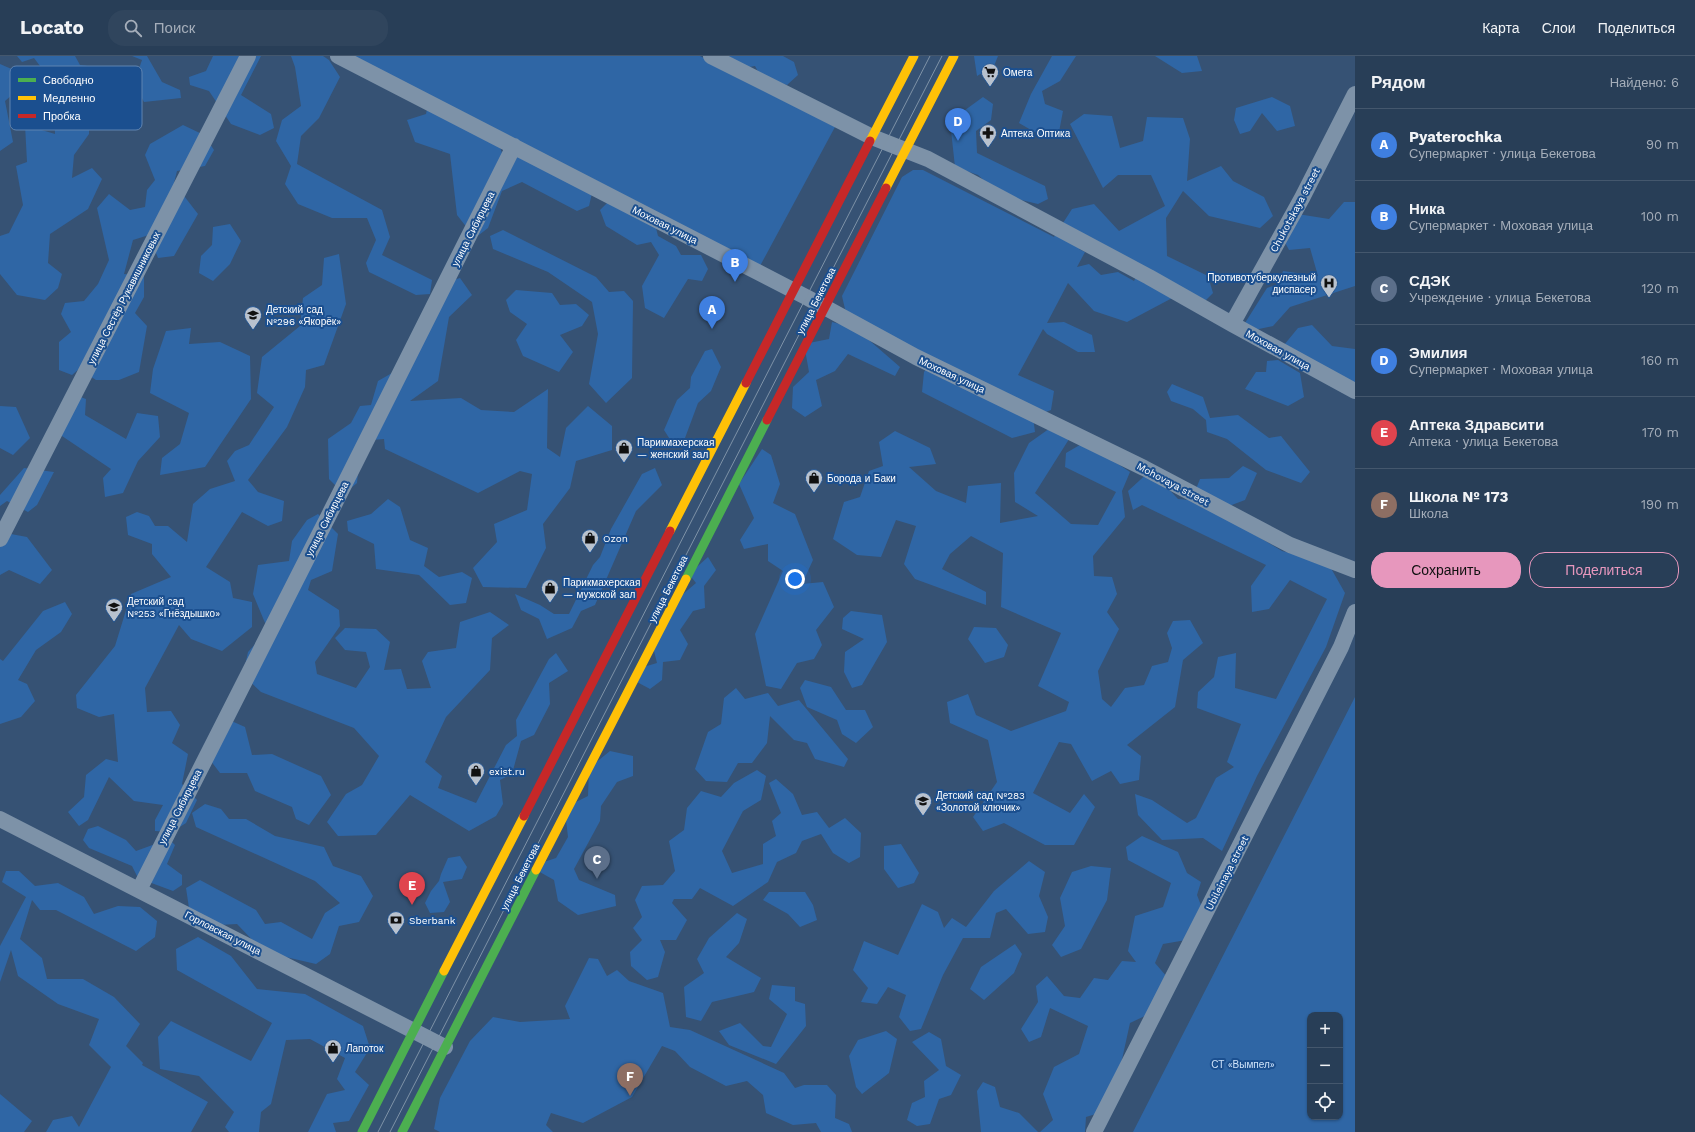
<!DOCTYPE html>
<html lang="ru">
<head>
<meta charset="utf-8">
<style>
  :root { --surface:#283e57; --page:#30455d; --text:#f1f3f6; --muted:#a5aeba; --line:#44576d; --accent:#e797bd }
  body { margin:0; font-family:"Work Sans",sans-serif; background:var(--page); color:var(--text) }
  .controls { position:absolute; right:12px; bottom:12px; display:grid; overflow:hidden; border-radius:8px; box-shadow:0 1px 3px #0004 }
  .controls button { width:36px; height:36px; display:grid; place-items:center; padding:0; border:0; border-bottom:1px solid var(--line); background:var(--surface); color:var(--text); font:20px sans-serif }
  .you { position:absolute; left:795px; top:523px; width:14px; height:14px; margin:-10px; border:3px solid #fff; border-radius:50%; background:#1a73e8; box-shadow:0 0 0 6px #1a73e833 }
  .badge { display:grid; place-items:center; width:26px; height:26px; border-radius:50%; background:var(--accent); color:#fff; font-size:13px; font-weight:700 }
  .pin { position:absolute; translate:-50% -33px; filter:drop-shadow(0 1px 2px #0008) }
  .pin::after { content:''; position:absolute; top:21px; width:14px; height:12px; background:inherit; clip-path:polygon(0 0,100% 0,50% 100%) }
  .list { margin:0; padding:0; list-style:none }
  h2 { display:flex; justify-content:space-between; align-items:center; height:52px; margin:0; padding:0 16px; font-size:17px }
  h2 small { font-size:13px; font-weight:400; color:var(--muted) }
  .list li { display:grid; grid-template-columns:26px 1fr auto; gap:12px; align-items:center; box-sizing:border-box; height:72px; padding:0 16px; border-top:1px solid var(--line) }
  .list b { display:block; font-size:15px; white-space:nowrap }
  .list p { margin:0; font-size:13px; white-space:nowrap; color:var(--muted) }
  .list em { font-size:13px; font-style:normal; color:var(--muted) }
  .actions { display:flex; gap:8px; padding:12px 16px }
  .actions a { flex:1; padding:9px 0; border:1px solid var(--accent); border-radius:16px; text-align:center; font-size:14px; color:var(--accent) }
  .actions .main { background:var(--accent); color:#111 }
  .icon { flex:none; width:22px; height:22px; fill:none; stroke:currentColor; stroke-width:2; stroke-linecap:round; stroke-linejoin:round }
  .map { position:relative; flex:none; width:1355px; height:1076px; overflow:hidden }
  header { display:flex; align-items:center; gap:24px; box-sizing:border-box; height:56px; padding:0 20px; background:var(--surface); border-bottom:1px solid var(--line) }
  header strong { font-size:19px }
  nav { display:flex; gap:22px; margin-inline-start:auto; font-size:14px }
  .search { width:280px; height:36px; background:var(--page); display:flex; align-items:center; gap:10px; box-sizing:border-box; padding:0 14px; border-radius:16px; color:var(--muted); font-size:15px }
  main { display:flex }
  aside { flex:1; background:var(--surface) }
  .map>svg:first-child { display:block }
</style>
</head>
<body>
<header>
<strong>Locato</strong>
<div class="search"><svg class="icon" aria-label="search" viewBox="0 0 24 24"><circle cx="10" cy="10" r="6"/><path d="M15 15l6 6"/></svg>Поиск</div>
<nav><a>Карта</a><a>Слои</a><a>Поделиться</a></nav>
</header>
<main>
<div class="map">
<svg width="1355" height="1076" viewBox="0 0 1355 1076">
  <rect width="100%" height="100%" fill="#365274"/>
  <path fill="#2f66a5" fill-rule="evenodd" d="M17 0H75L80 9 112 13 105 40 89 56V78L74 99 72 122 92 112 102 123 88 153 50 178 48 207 62 218 58 232 45 244 17 239 0 218V180L9 177 23 149 16 110 27 106 25 69 55 78 54 52 73 43 78 34 52 26 34 2 22 6Z
    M132 0H147L162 26 180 34 181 42 144 46 134 27 142 4Z
    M213 0H261L241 39 271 58 274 72 260 79 231 68 209 35 190 29 189 21 206 15Z
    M291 0H323L329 4 340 21 319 62 301 80 297 108 382 154 390 181 382 199 432 224 430 238 416 239 369 216 366 207 376 184 367 162H332L298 148 285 128 291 110 276 85 282 64 301 50 295 11Z
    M351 0H700L835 71 760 210 494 74 502 97 536 104 593 133 589 150 577 155 522 126 502 135 488 172 475 182 457 159 450 98 415 86 407 64 426 58 430 40Z
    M719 0H783L794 6 798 19 787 29 761 21 755 10 743 12Z
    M974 0H998L994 10 977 20Z
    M1052 0H1076L1060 25 1042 35 1045 48 1063 55 1059 76 1038 78 1019 67 1031 38Z
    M1155 0H1197L1202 15 1182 17Z
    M0 8 23 18 21 31 5 45 13 86 0 95Z
    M983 41 993 48 991 64 976 75 977 97 1045 130 1048 143 1038 148 1000 139 978 119 955 111 950 65Z
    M1272 41 1290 50 1295 70 1277 75 1262 57 1250 75 1240 78 1234 64 1236 52Z
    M1084 58 1112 60 1120 92 1143 85 1147 61 1183 62 1190 83 1187 125 1221 110 1233 125 1264 141 1273 160 1260 172 1209 160 1183 135 1166 162 1167 200 1208 220 1213 237 1200 250 1176 240 1127 266 1094 255 1068 227 1047 267 1064 266 1092 279 1095 296H1078L1047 278 1043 273 1018 319 1054 335 1051 354 1033 361 1035 376 1012 382 922 336 924 316 934 303 852 259 845 253 842 240 902 121 913 114H923L1054 181 1072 153 1094 148 1119 175 1165 150 1151 119H1118L1103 132 1070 68ZM1092 184 1141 211 1134 225 1118 216 1101 219 1089 208 1077 211 1085 196 1079 193Z
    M183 69 204 79 214 94 205 110 177 115 174 127 198 158 174 200 158 202 149 179 133 184 124 218 144 220V241L135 257 147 270 139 316 119 324H96L79 313 72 319 59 314V286L71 276 61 258 65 247 84 245 98 228 109 204 97 152 109 138 130 154 145 151 147 134 155 124 145 99 150 88Z
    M609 145 655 168 658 180 676 190 681 199H701L708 213 702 225 688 223 664 262 645 252 642 230 659 199 651 186 637 189 606 170 600 154Z
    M1344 146H1355V230L1290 251 1273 270 1254 274 1245 267 1267 232 1279 228 1283 215 1318 220 1310 192 1289 194 1279 175 1285 156 1329 163Z
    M230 168 241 185 230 208 213 225 199 217 201 200 212 189 213 171Z
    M503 174 596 221 609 236 624 235 633 245 632 322 606 347 589 328 598 278 592 246 548 216 493 193 490 180Z
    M339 198 346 248 324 309 306 314 305 331 287 371 248 424 258 436 284 445 282 465 268 470 242 456 206 511 230 526 233 542 252 546V571L222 595 191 583 179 569 145 632 147 656 171 655 180 669 172 687 188 698 182 728 197 744 186 767 172 776 155 775V764L163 749 134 745 109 721 88 764 79 770 68 756 84 741 86 719 106 703 118 706 114 658 99 661 77 652 76 639 115 590 131 538 171 521 152 498V488L128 479 126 461 137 456 149 460 155 470H168L187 486 193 448 210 433 235 425 227 405 235 395 249 389 274 351 257 337 262 301 300 270 303 242 322 229 324 202Z
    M460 222 472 239 449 261 438 325 410 345 461 342 481 354 514 356 548 333 547 392 560 401 566 372 588 350 612 370V394L576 405 570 432 543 468 546 492 526 532 483 531 473 512 497 486 494 468 527 454 532 418 520 415 478 437 385 393 384 383 361 385 357 427 344 438 329 423 328 383 351 367 360 350 371 349 378 325 399 313 441 228Z
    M516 234 552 237 560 249 576 248 589 259 582 270 560 279 573 296 559 316 523 300 516 284 527 268 510 256 506 244Z
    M832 266 855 272 900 311 895 320 848 298 835 315 816 324 822 350 805 361 792 352 793 331 809 316 804 288 829 283Z
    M1312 269 1332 290 1355 293V333L1284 289 1298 272Z
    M191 272 189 288 220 286 250 300 251 343 205 411 160 419 162 402 180 388 189 357 150 337 153 313 166 275Z
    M712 293 721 311 711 335 698 347 685 382 671 385 664 374 677 344 690 332 691 321 705 295Z
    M1278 304 1300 317 1304 341 1288 350 1245 333 1256 316H1266L1267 305Z
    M1172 328 1203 341 1210 362 1238 359 1269 382 1281 380 1310 416 1301 427 1266 414 1227 383 1207 376 1206 364 1193 353 1171 345 1167 336Z
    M72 338 86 343 85 359 126 383 137 357 158 360 160 381 138 405 123 437 105 441 103 422 111 413 59 378Z
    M0 350 16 351 30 382 13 399 0 392Z
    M1053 370 1071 380 1035 437 1071 468 1098 469 1116 436 1065 411 1066 397 1085 386 1130 416 1122 435 1125 461 1093 500 1094 520 1112 521 1117 538 1107 556 1119 573 1098 615 1102 643 1111 651 1125 632 1144 629 1152 610 1168 606 1172 592 1167 577 1173 565 1190 564 1203 587 1183 604 1175 651 1127 689 1141 700 1139 724 1120 728 1111 715 1092 725 1071 688 1059 686 1033 737 1070 757 1084 738 1095 751 1074 789H1045L1004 767 983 775 973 761 997 726 988 684 950 667 947 646 968 638 976 659 1011 675 1066 655 1069 646 1038 630 1061 577 1001 551 1003 497 971 480 950 498 942 513 986 536V549L915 523 904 508 916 470 896 464 881 501 857 499 833 483 844 446 860 441 869 415 883 410 879 386 895 375 930 392 936 408 909 411 936 435 966 447 968 430 1001 427 1000 467 1038 460 1015 446 1014 417 1029 387Z
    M762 393 771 399 780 428 773 447 795 458 813 504 802 528 823 526 834 551 816 574 822 589 814 603 797 607 781 633 766 630 755 578 783 515 768 505V488L744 493 740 484 754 462 739 428Z
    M1243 410 1257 417 1245 444 1221 453 1196 433 1200 423 1229 422Z
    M24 412 54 416 37 449 28 456 7 445 0 450V439Z
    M655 412 662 429 636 455 595 549 581 555 572 572 547 583 539 563 521 554 515 538 540 549 554 558H569L593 509 600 501 611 473 642 418Z
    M1151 414 1178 443 1199 445 1282 495 1328 507 1345 537 1326 591 1257 720 1222 795 1203 782 1162 784 1138 759 1135 738 1152 744 1187 767 1196 762 1216 722 1234 711 1227 706 1241 668 1197 652 1198 636 1214 621 1218 601 1236 597 1235 632 1276 643 1327 543 1290 524 1269 553 1252 556 1251 530 1266 509 1142 449 1133 454 1128 435Z
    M388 443 400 451 410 484 428 492 424 510 439 521 462 516 472 522 466 547 450 549 419 519 376 513 374 488 348 475 347 465 371 458Z
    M318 458 338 478 332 515 311 524 308 534 339 554 340 570 315 606 317 618 356 632 370 611 366 596 345 594 335 582 345 572 376 573 390 586 384 614 401 613 407 633 431 632 422 605 428 596 456 592 460 566 490 556 509 569 492 582 490 614 446 661 425 706 442 720 438 732 476 747 506 689 517 680 516 664 549 603 556 597 568 615 549 627 550 648 534 679 521 685 512 718 500 724 503 748 496 760 469 775 410 739 376 779 338 780 327 766 346 738 362 729 379 700 354 672 261 636 243 619 248 596 268 574 253 538 258 509 289 505 292 485 307 464Z
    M0 476 27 481 52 514 40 528 9 514 0 519Z
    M708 501 716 514 704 530 705 552 693 555 680 574 688 588 680 604 663 606 662 624 650 633 637 626 640 612 657 607 653 591 668 551 696 527 689 518Z
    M65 546 72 558 61 576 36 594 18 624 27 628 35 645 21 661 0 668V603L3 605 43 555Z
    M851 555 882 559 887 586 862 629 852 632 844 616 845 596 864 583 842 573 843 562Z
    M974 571 996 572 1008 589 1004 601 985 607 968 583Z
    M805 624 831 631 846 654H865L873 671 856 687 842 678 837 664 807 651 800 632Z
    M736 632 745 643 768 637 778 650 799 644 848 703 844 711 815 703 807 687 794 684 770 660 767 687 752 707H738L727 726 706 725 695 713 708 676 721 668 724 642Z
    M1355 641V1076H1133ZM1310 959H1340V1061H1310Z
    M227 663 245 671 252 699 272 698 321 720 331 739 309 769 296 763 292 751 255 735 247 717H220L204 696Z
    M610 695 633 700V720L617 726 601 750 600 765 574 813 579 824 615 839 616 850 578 859 558 845 554 824 538 815V808L556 802 568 781 566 764 574 747 588 740 589 712Z
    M757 714 766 720 761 744 743 755 722 795 732 817 763 808V788L776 780 772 765 781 757 769 727 776 723 793 738 802 759 817 756 829 772 845 762 861 777 860 801 849 807 833 797 821 778 802 785 796 797 777 806 768 826 733 850 700 832 692 843H674L672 847 687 864 676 884H660L665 896 658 921 647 924 631 910 630 896 642 884 633 872 642 861 635 844 642 830 663 829 675 815 669 785 684 774 687 752 701 735 721 741 734 727Z
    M205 748 221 753 229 763H246L275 780 324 791 333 810 361 820 373 840 359 866 339 870 330 898 316 908 264 896 237 868 219 869 189 852 186 832 200 824 256 854 265 868 281 866 312 883 325 857 340 847 315 825 196 771 192 757Z
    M98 770 126 784 136 795 169 783 175 789 167 808 182 819V829L173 835 138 822 132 810 89 792 83 784 88 773Z
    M1142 780 1178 796 1187 817 1201 826 1197 839 1204 857 1192 883 1163 888 1155 907 1167 921 1149 958 1130 967 1119 1017 1099 1057 1086 1061 1085 1076H1040L1053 1064 1043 1038 1054 1011 1079 998 1088 970 1050 952 1041 981 1029 986 1021 973 1038 946 1036 930 1047 920 1064 940 1080 942 1094 922 1108 924 1122 905 1136 906 1128 895 1135 860 1163 851 1171 827 1128 804 1126 791Z
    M901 788 919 817 914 827 898 832 884 813V790Z
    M460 800 467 811 462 823 443 826 450 846 444 856 430 857 425 847 431 835 439 825 441 818 448 802Z
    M1029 805 1045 816 1039 840 1048 861 1045 876 1028 878 1006 853 996 857 990 882H963L943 919 921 973 910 975 899 961 906 939 888 931 877 948 861 946 868 932 853 914 864 885 898 899 922 848 938 856 944 872 952 862 966 871 994 835Z
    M1091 810 1111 812 1107 844 1081 893 1061 901 1052 889 1065 870 1060 842 1072 816Z
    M6 815H19L35 830 58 827 84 841 94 858 118 850 140 851 157 865 155 881 136 895 56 854H40L32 844 20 883 42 902 47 923H83L114 941 140 968 126 990 143 1007 142 1009 208 1046 191 1076H46L53 1064 72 1060 79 1071 111 1011 89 989 99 963 58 948 18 920 11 894 0 926V890L26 841 2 826Z
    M769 836H805L813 849 817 864 800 871 788 858 763 844Z
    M737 857 747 863 739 887 726 901 761 922 754 936 712 946 701 965 686 961 684 931 704 917 697 903 709 882Z
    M198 881 231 900 257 933 305 938 363 970 370 992 355 1016 369 1029 349 1065 333 1067 336 1076H308L327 1038 345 1034 337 1023 345 1002 310 983 286 984 271 1048 261 1056 259 1076H229L225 1071 234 1056 199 1020 160 1013 158 981 171 965 251 1005 272 967 177 914 176 893Z
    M1015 888 1022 898 1014 917 984 944 970 933 981 911Z
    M589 902 598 903 607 920 617 914 629 925 663 937 670 971 690 974 784 1017 795 1032 804 1029H827L836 1039 835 1062 849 1068 852 1076H821L816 1067 793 1069 766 1057 763 1039 747 1025 726 1030 690 1011 675 995 662 990 632 1041 583 1067 551 1057 546 1069 553 1076H440L434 1073 440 1042 470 985 493 961 520 966 570 963 565 950Z
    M772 929 795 931V945L805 948 806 970 776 1008 729 989 719 975 740 967 763 990 771 991 787 958 769 943Z
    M886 975 897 983 889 1017 862 1038 856 1031 849 1000 858 984Z
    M929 976 941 983 946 1010 961 1019 951 1039 939 1043 930 1068 917 1070 907 1064 912 1047 925 1041 924 1025 939 1014 912 986Z
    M983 1026 995 1031 1000 1051 1019 1057 1038 1076H981L977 1035Z
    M0 1038 32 1065 24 1076H0Z"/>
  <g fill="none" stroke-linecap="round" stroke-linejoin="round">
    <path stroke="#7d92a8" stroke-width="16" d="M338 0 806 241 916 301 1144 412 1290 489 1355 514
      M711 0 872 81 928 103 1149 221 1232 268 1355 335
      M1232 268 1302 142 1355 38
      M0 483 248 0
      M0 763 445 991
      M139 834 329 459 514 90
      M1094 1076 1341 591 1355 556"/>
    <path stroke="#4caf50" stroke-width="9" d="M686 523 767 364
      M362 1076 444 915
      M402 1076 536 814"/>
    <path stroke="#ffc107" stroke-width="9" d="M870 85 914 0
      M886 132 954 0
      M670 475 746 327
      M536 814 686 523
      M444 915 524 760"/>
    <path stroke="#c62828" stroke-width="9" d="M746 327 870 85
      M767 364 886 132
      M524 760 670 475"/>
    <path stroke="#7e92a7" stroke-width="1" d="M378 1076 930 0
      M390 1076 942 0"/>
  </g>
  <defs>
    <g id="supermarket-pin" transform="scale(0.9)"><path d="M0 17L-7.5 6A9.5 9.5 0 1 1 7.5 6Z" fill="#b9c2ce" stroke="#1b4f8f"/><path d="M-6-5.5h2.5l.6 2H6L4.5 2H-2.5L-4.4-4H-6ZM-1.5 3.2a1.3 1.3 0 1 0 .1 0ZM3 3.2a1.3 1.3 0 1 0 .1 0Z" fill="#111"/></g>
    <g id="pharmacy-pin" transform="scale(0.9)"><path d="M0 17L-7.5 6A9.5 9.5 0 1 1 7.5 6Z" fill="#b9c2ce" stroke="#1b4f8f"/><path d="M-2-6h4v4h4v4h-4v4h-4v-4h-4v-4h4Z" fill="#111"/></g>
    <g id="hospital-pin" transform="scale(0.9)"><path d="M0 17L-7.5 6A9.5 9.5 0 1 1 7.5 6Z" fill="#b9c2ce" stroke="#1b4f8f"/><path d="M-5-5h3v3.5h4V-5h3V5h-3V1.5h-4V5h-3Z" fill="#111"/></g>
    <g id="school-pin" transform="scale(0.9)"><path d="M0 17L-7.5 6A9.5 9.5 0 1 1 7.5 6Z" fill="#b9c2ce" stroke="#1b4f8f"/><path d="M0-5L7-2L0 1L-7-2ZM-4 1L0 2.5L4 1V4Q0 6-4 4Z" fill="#111"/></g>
    <g id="shop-pin" transform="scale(0.9)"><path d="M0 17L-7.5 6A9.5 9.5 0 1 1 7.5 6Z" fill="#b9c2ce" stroke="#1b4f8f"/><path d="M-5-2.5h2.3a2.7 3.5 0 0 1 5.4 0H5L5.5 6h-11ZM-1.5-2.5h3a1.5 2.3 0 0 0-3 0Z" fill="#111"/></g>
    <g id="bank-pin" transform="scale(0.9)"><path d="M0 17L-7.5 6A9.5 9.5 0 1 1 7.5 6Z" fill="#b9c2ce" stroke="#1b4f8f"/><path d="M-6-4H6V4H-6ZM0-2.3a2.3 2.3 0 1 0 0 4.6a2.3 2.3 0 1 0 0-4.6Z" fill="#111"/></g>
  </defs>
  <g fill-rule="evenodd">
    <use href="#supermarket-pin" x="990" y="16"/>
    <use href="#pharmacy-pin" x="988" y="77"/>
    <use href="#hospital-pin" x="1329" y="227"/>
    <use href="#school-pin" x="253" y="259"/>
    <use href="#shop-pin" x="624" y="392"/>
    <use href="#shop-pin" x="814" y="422"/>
    <use href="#shop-pin" x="590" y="482"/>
    <use href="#shop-pin" x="550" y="532"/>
    <use href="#school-pin" x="114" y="551"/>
    <use href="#shop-pin" x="476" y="715"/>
    <use href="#school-pin" x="923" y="745"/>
    <use href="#bank-pin" x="396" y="864"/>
    <use href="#shop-pin" x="333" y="992"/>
  </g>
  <g text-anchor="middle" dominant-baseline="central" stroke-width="4" stroke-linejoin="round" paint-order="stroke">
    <g font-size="10" fill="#fff" stroke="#1b4f8f" text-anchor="start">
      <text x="1003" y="16">Омега</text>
      <text x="1001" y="77">Аптека Оптика</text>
      <text x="1316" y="221" text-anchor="end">Противотуберкулезный<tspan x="1316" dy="12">диспасер</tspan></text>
      <text x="266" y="253">Детский сад<tspan x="266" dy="12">№296 «Якорёк»</tspan></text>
      <text x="637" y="386">Парикмахерская<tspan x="637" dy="12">— женский зал</tspan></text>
      <text x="827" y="422">Борода и Баки</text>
      <text x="603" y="482">Ozon</text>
      <text x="563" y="526">Парикмахерская<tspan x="563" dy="12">— мужской зал</tspan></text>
      <text x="127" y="545">Детский сад<tspan x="127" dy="12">№253 «Гнёздышко»</tspan></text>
      <text x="489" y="715">exist.ru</text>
      <text x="936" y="739">Детский сад №283<tspan x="936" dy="12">«Золотой ключик»</tspan></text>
      <text x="409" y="864">Sberbank</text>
      <text x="346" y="992">Лапоток</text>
    </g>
    <g font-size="10" fill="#fff" stroke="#1b4f8f">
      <text transform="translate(1295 154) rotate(-62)">Chukotskaya street</text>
      <text transform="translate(665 169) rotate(27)">Моховая улица</text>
      <text transform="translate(473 173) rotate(-63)">улица Сибирцева</text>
      <text transform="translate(124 242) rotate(-63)">улица Сестёр Рукавишниковых</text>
      <text transform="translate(816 245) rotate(-63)">улица Бекетова</text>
      <text transform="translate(1278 294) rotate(29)">Моховая улица</text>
      <text transform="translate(952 319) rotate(25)">Моховая улица</text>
      <text transform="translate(1173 428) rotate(28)">Mohovaya street</text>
      <text transform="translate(327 463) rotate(-63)">улица Сибирцева</text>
      <text transform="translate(668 533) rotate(-63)">улица Бекетова</text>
      <text transform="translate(180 751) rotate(-63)">улица Сибирцева</text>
      <text transform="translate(1227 817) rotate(-63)">Ubileinaya street</text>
      <text transform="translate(520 821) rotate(-63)">улица Бекетова</text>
      <text transform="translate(223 877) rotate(27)">Горловская улица</text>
    </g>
    <g font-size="10" fill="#cfe3fa" stroke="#1b4f8f">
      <text x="1243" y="1008">СТ «Вымпел»</text>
    </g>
  </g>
  <rect x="10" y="10" width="132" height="64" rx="6" fill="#1b4f8f" stroke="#5f84b1" stroke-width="1"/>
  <rect x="18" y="22" width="18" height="4" fill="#4caf50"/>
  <rect x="18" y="40" width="18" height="4" fill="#ffc107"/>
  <rect x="18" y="58" width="18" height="4" fill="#c62828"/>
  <g font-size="11" fill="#fff">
    <text x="43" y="28">Свободно</text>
    <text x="43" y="46">Медленно</text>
    <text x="43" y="64">Пробка</text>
  </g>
</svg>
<div class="controls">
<button>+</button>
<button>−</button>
<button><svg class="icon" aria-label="locate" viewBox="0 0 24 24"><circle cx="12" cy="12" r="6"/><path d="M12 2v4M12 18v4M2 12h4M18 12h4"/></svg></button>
</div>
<div class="you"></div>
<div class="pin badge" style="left:712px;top:273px;background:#3f7fe0">A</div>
<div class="pin badge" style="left:735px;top:226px;background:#3f7fe0">B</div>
<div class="pin badge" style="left:597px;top:823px;background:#5c6f8a">C</div>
<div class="pin badge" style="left:958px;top:85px;background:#3f7fe0">D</div>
<div class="pin badge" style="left:412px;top:849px;background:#e0444e">E</div>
<div class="pin badge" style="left:630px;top:1040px;background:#8d6e63">F</div>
</div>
<aside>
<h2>Рядом<small>Найдено: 6</small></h2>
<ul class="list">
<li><span class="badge" style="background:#3f7fe0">A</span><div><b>Pyaterochka</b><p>Супермаркет · улица Бекетова</p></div><em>90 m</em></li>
<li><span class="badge" style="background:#3f7fe0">B</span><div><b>Ника</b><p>Супермаркет · Моховая улица</p></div><em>100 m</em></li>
<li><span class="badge" style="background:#5c6f8a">C</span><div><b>СДЭК</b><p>Учреждение · улица Бекетова</p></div><em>120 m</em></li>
<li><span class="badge" style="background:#3f7fe0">D</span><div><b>Эмилия</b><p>Супермаркет · Моховая улица</p></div><em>160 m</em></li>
<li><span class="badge" style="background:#e0444e">E</span><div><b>Аптека Здравсити</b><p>Аптека · улица Бекетова</p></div><em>170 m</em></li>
<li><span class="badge" style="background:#8d6e63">F</span><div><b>Школа № 173</b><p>Школа</p></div><em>190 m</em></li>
</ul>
<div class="actions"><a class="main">Сохранить</a><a>Поделиться</a></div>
</aside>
</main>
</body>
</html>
